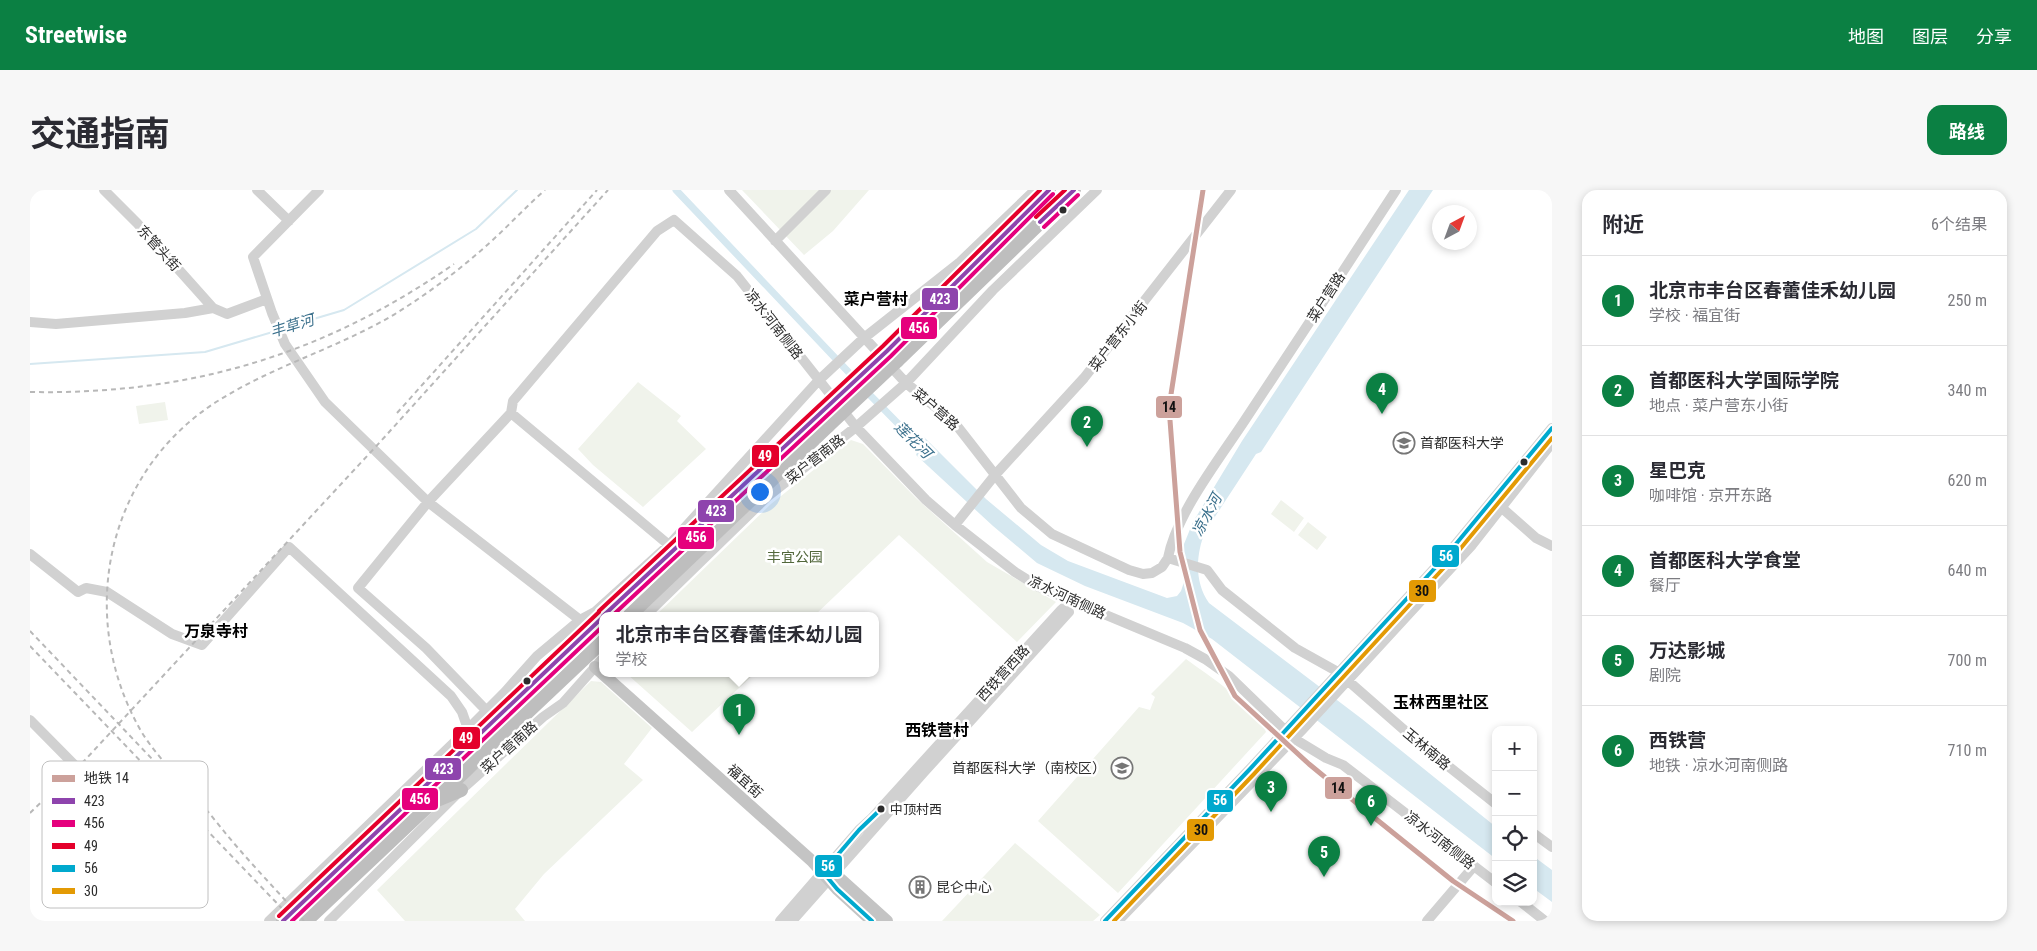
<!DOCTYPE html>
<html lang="zh">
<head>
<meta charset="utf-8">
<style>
  :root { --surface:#fff; --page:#f7f7f7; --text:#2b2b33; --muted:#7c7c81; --line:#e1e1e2; --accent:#0b8043 }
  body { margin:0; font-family:"Roboto Condensed","Noto Sans SC",sans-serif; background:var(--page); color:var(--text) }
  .controls { position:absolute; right:15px; bottom:15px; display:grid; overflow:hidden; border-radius:10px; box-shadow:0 2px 8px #0003 }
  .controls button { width:45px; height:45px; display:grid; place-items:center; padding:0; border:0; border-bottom:1px solid var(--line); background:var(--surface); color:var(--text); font:25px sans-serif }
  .compass { position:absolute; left:1402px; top:15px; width:45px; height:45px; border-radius:50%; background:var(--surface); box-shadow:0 2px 8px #0003; rotate:41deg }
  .you { position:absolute; left:729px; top:301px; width:18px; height:18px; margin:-12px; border:4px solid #fff; border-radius:50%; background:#1a73e8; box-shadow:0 0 0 8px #1a73e833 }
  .badge { display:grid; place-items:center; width:32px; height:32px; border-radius:50%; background:var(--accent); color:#fff; font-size:16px; font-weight:700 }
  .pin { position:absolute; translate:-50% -41px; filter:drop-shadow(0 1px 2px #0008) }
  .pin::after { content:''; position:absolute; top:26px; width:18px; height:15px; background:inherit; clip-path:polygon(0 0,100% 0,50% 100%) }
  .popup { position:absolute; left:569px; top:422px; width:280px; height:65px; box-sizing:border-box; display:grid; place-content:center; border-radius:10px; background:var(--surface); filter:drop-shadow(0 1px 4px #0005); font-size:16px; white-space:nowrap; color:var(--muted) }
  .popup b { font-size:19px; color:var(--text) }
  .popup::after { content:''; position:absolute; left:50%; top:100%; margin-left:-10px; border:10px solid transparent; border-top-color:var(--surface) }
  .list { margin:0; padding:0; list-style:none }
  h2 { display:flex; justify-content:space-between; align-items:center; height:65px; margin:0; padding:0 20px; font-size:21px }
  h2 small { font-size:16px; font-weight:400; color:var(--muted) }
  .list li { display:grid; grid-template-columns:32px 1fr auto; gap:15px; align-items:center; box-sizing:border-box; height:90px; padding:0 20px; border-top:1px solid var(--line) }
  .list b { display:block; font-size:19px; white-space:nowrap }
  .list p { margin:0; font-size:16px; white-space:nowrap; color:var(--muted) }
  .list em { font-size:16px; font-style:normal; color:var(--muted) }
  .icon { flex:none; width:28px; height:28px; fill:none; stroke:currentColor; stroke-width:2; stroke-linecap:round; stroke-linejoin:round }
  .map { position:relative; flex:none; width:1522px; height:731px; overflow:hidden; border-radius:15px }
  header { display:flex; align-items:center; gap:30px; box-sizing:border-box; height:70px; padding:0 25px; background:var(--accent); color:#fff }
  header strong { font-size:24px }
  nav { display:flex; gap:28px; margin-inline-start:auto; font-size:18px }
  .intro { display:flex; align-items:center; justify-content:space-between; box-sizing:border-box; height:120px; padding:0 30px }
  h1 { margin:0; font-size:35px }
  .button { padding:12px 22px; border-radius:15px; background:var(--accent); color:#fff; font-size:18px; font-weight:700 }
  main { display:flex; gap:30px; padding:0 30px }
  aside { flex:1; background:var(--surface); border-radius:15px; box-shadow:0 2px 8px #0003 }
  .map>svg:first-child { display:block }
</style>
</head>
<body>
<header>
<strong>Streetwise</strong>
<nav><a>地图</a><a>图层</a><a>分享</a></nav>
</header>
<div class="intro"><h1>交通指南</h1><a class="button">路线</a></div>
<main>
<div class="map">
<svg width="1522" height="731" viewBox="0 0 1522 731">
  <rect width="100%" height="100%" fill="#fff"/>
  <path fill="#f0f3eb" d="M712 0H839L803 41 774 65Z
    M608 192 651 226 647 231 676 259 613 317 563 275 548 259Z
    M135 212 138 230 109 234 106 216Z
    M821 250 833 254 886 308 957 372 1026 412 987 452 869 345 784 426H625L741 314Z
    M1251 310 1274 328 1264 342 1241 324Z
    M1278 332 1297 347 1287 360 1268 345Z
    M1156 469C1176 484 1229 518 1236 542L1088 703 1008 631 1109 517 1120 520 1125 507 1121 504Z
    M597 484H724L662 542Z
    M561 491 571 492 622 538 594 574 613 590 514 684 485 719 495 731H375L347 700Z
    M985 653 1070 725 1063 731H912Z"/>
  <path fill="#d6e8f0" d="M1379 0H1403L1231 262 1226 264 1175 342C1166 364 1164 392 1179 413L1332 529 1466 637V669L1182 449 1153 433 1055 396 1007 373 963 336 886 265 894 247 956 309 1011 355 1038 371 1137 408 1147 406 1151 401 1154 392V354L1163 332 1212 251Z
    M1503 666 1522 680V712L1503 698Z"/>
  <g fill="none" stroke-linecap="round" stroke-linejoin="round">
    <path stroke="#d6e8f0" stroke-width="2" d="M253 138 314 120 446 39 487 0
      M0 174 175 162 246 141"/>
    <path stroke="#d6e8f0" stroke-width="7" d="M646 0 826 190
      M835 200 896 262"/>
    <path stroke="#d1d1d1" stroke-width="10" d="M74 0 107 33 183 118
      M227 0 259 31
      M289 0 223 67 242 123 255 154 295 212 398 312 550 430
      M699 0 876 193 924 232 991 318 1022 344 1099 380 1113 384 1122 383 1132 377 1138 368
      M1366 0C1316 77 1266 153 1215 230 1190 268 1146 324 1138 368L1177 380 1192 400 1265 458 1308 482 1389 553 1466 614
      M745 51 796 0
      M0 132 26 134 155 123 183 118 197 124 237 109
      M481 223 639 355
      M1472 318 1506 348 1522 356
      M925 335 965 285 1054 188 1201 0
      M0 364 48 402 56 398 77 402 142 444 172 455 259 357 421 506 432 522 438 539
      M615 426 738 306 826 237 876 193 963 100 1067 0
      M452 516 396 458 328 398 398 312 481 223 483 211 627 41 644 30 707 86 826 237 896 310 925 335 985 382 1009 397 1155 458 1175 469 1199 486 1263 548 1296 568 1313 575 1466 693
      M0 530 88 619
      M1503 643 1522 657
      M1491 712 1515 731
      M239 731 438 539 475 502 507 466 550 430 565 422 639 355 788 191 834 148 929 73 1005 0
      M299 731 431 600 513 527 533 513 573 468
      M750 731 829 640 841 629 1031 420 1037 415 1039 410
      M762 731 895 581 1039 422 1037 415 1040 412
      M1075 731 1219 580 1416 366 1522 238
      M1088 731 1271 541 1442 355 1522 253
      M1397 731 1444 676"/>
    <path stroke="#c4c4c4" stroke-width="12" d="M565 477 782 671 807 699 842 731
      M796 676 857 731"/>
    <path stroke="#bebebe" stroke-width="14" d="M857 161 1019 0
      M867 171 1044 0
      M573 426 787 227
      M599 426 798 236
      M407 610 431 600
      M253 731 573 427
      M276 731 573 451"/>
    <path stroke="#b8b8b8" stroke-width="2" stroke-dasharray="5 4" stroke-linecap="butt" d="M0 202C159 205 293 165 424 74
      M367 223 567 0
      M0 441 124 571
      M0 456 264 731
      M0 623 55 570 351 251 578 0
      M274 731C250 704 225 678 202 651 190 637 179 622 166 608 147 585 126 566 111 541 45 426 76 279 191 209 246 175 310 157 365 124 402 101 436 75 467 46 483 31 498 15 515 0"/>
    <path stroke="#bebebe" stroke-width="14" d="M787 227 857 161
      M798 236 867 171"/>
    <g stroke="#fff" stroke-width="8">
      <path id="bus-1" d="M1010 32 1044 0
        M573 426 857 161 1019 0
        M253 731 573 427"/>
    </g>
    <g stroke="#fff" stroke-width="8">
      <path id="bus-2" d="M1014 37 1048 5
        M582 426 861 166 1023 4
        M262 731 573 436"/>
    </g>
    <g stroke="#fff" stroke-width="8">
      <path id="bus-3" d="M1006 27 1035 0
        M569 421 853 156 1010 0
        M249 726 569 422"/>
    </g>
    <g stroke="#fff" stroke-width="8">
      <path id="bus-4" d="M842 731 807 699 793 682 829 640 851 619
        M1075 731 1219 580 1416 366 1522 238"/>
    </g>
    <g stroke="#fff" stroke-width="8">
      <path id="bus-5" d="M1084 731 1224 584 1421 370 1522 248"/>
    </g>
    <use href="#bus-1" stroke="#8e44ad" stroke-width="4"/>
    <use href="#bus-2" stroke="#e5007d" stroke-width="4"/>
    <use href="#bus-3" stroke="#e4002b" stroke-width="4"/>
    <use href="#bus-4" stroke="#00a9ce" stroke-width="4"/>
    <use href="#bus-5" stroke="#e39a04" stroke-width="4"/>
    <g stroke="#fff" stroke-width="9">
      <path id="metro-1" d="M1173 0 1139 217 1150 362 1170 440 1205 506 1279 574 1346 629 1423 691 1483 731"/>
    </g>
    <use href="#metro-1" stroke="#cca19b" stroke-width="5"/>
  </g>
  <defs>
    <g id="university-ring" transform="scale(1.125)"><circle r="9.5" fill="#fff" stroke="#767676" stroke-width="1.5"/><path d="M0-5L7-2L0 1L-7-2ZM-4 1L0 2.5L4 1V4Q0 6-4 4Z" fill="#767676"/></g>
    <g id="building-ring" transform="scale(1.125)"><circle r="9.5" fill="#fff" stroke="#767676" stroke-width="1.5"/><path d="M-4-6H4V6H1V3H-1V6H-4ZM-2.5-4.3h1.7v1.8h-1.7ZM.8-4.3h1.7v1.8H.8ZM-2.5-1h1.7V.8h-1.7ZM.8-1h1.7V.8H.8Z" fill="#767676"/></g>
  </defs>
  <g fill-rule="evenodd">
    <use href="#university-ring" x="1374" y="253"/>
    <use href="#university-ring" x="1092" y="578"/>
    <use href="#building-ring" x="890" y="697"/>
  </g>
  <g fill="#2c2c2c" stroke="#fff" stroke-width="2">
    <circle cx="1033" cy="20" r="4.5"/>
    <circle cx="1494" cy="272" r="4.5"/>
    <circle cx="497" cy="491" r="4.5"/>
    <circle cx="851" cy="619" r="4.5"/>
  </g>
  <g text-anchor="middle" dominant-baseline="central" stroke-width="5" stroke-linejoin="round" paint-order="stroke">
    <g font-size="13" fill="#2c2c2c" stroke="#fff" text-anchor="start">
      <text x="860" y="619">中顶村西</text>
    </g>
    <g font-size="14" fill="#2c2c2c" stroke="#fff">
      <text transform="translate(129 58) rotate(48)">东管头街</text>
      <text transform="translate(1296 107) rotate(-57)">菜户营路</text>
      <text transform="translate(744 134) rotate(52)">凉水河南侧路</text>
      <text transform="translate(1088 146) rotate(-52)">菜户营东小街</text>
      <text transform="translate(906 219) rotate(41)">菜户营路</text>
      <text transform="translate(785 269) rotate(-38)">菜户营南路</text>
      <text transform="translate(1037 407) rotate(25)">凉水河南侧路</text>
      <text transform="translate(973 483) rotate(-48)">西铁营西路</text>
      <text transform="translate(479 557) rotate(-42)">菜户营南路</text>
      <text transform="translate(1397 559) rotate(40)">玉林南路</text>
      <text transform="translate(715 591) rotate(42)">福宜街</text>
      <text transform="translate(1410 650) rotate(38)">凉水河南侧路</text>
    </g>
    <g font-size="14" fill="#2c2c2c" stroke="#fff" text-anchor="start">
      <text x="1390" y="253">首都医科大学</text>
      <text x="1076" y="578" text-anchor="end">首都医科大学（南校区）</text>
      <text x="906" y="697">昆仑中心</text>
    </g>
    <g font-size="14" fill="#52673b" stroke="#fff">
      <text x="765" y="367">丰宜公园</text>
    </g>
    <g font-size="15" font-style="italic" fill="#3c718d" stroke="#fff">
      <text transform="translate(262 136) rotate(-17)">丰草河</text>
      <text transform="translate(883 250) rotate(45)">莲花河</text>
      <text transform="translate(1177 325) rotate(-62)">凉水河</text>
    </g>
    <g font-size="16" font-weight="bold" fill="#000" stroke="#fff">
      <text x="846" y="109">菜户营村</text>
      <text x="186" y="441">万泉寺村</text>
      <text x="1411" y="512">玉林西里社区</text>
      <text x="907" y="540">西铁营村</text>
    </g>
  </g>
  <rect x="12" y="571" width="166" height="147" rx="8" fill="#fff" stroke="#c0c0c0" stroke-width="1"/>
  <rect x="22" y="585" width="23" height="7" fill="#cca19b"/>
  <rect x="22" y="608" width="23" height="6" fill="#8e44ad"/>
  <rect x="22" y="630" width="23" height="7" fill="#e5007d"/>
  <rect x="22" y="653" width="23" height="6" fill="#e4002b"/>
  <rect x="22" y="675" width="23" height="7" fill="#00a9ce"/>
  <rect x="22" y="698" width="23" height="6" fill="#e39a04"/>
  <g font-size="14" fill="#2c2c2c">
    <text x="54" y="593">地铁 14</text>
    <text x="54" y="616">423</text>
    <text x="54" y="638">456</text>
    <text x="54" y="661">49</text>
    <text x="54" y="683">56</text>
    <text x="54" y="706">30</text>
  </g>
  <g stroke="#fff" stroke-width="2">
    <rect x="891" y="97" width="38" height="24" rx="5" fill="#8e44ad"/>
    <rect x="870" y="126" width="38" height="24" rx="5" fill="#e5007d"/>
    <rect x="1125" y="205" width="28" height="24" rx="5" fill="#cca19b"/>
    <rect x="721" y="254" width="29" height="24" rx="5" fill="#e4002b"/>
    <rect x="667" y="309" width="38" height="24" rx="5" fill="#8e44ad"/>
    <rect x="647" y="336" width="38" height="24" rx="5" fill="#e5007d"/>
    <rect x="1401" y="354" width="29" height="24" rx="5" fill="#00a9ce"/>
    <rect x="1378" y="389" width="29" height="24" rx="5" fill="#e39a04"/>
    <rect x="422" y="536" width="29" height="24" rx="5" fill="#e4002b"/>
    <rect x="394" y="567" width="38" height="24" rx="5" fill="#8e44ad"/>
    <rect x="1294" y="586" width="29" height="24" rx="5" fill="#cca19b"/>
    <rect x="371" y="597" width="38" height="24" rx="5" fill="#e5007d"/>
    <rect x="1176" y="599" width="28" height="24" rx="5" fill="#00a9ce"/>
    <rect x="1156" y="628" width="29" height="24" rx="5" fill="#e39a04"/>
    <rect x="784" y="664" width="29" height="24" rx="5" fill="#00a9ce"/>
  </g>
  <g font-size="14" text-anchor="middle" font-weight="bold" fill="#fff">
    <text x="910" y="114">423</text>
    <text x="889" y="143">456</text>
    <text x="735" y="271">49</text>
    <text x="686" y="326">423</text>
    <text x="666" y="352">456</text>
    <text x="1416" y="371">56</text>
    <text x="436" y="553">49</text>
    <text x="413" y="584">423</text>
    <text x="390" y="614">456</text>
    <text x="1190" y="615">56</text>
    <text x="798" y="681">56</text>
  </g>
  <g font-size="14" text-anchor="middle" font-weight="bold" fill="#111">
    <text x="1139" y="222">14</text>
    <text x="1392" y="406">30</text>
    <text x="1308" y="603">14</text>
    <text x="1171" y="645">30</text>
  </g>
</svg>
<div class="controls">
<button>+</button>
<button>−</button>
<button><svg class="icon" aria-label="locate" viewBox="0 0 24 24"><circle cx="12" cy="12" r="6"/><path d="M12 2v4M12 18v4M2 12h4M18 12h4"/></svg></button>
<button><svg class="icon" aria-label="layers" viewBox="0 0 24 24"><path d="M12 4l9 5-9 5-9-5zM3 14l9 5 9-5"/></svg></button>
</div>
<svg class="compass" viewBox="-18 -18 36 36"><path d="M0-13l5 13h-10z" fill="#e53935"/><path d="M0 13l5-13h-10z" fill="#7c7c81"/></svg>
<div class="you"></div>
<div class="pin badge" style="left:709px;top:545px">1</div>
<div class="popup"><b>北京市丰台区春蕾佳禾幼儿园</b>学校</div>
<div class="pin badge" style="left:1057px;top:257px">2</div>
<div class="pin badge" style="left:1241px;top:622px">3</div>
<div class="pin badge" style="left:1352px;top:224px">4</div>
<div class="pin badge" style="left:1294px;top:687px">5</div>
<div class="pin badge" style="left:1341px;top:636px">6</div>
</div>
<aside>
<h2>附近<small>6个结果</small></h2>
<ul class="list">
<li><span class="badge">1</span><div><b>北京市丰台区春蕾佳禾幼儿园</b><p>学校 · 福宜街</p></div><em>250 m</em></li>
<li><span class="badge">2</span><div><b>首都医科大学国际学院</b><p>地点 · 菜户营东小街</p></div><em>340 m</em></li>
<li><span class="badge">3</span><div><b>星巴克</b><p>咖啡馆 · 京开东路</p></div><em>620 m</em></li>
<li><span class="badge">4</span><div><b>首都医科大学食堂</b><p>餐厅</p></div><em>640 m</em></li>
<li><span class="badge">5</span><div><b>万达影城</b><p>剧院</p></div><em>700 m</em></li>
<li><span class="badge">6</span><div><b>西铁营</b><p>地铁 · 凉水河南侧路</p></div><em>710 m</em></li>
</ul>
</aside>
</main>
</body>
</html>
